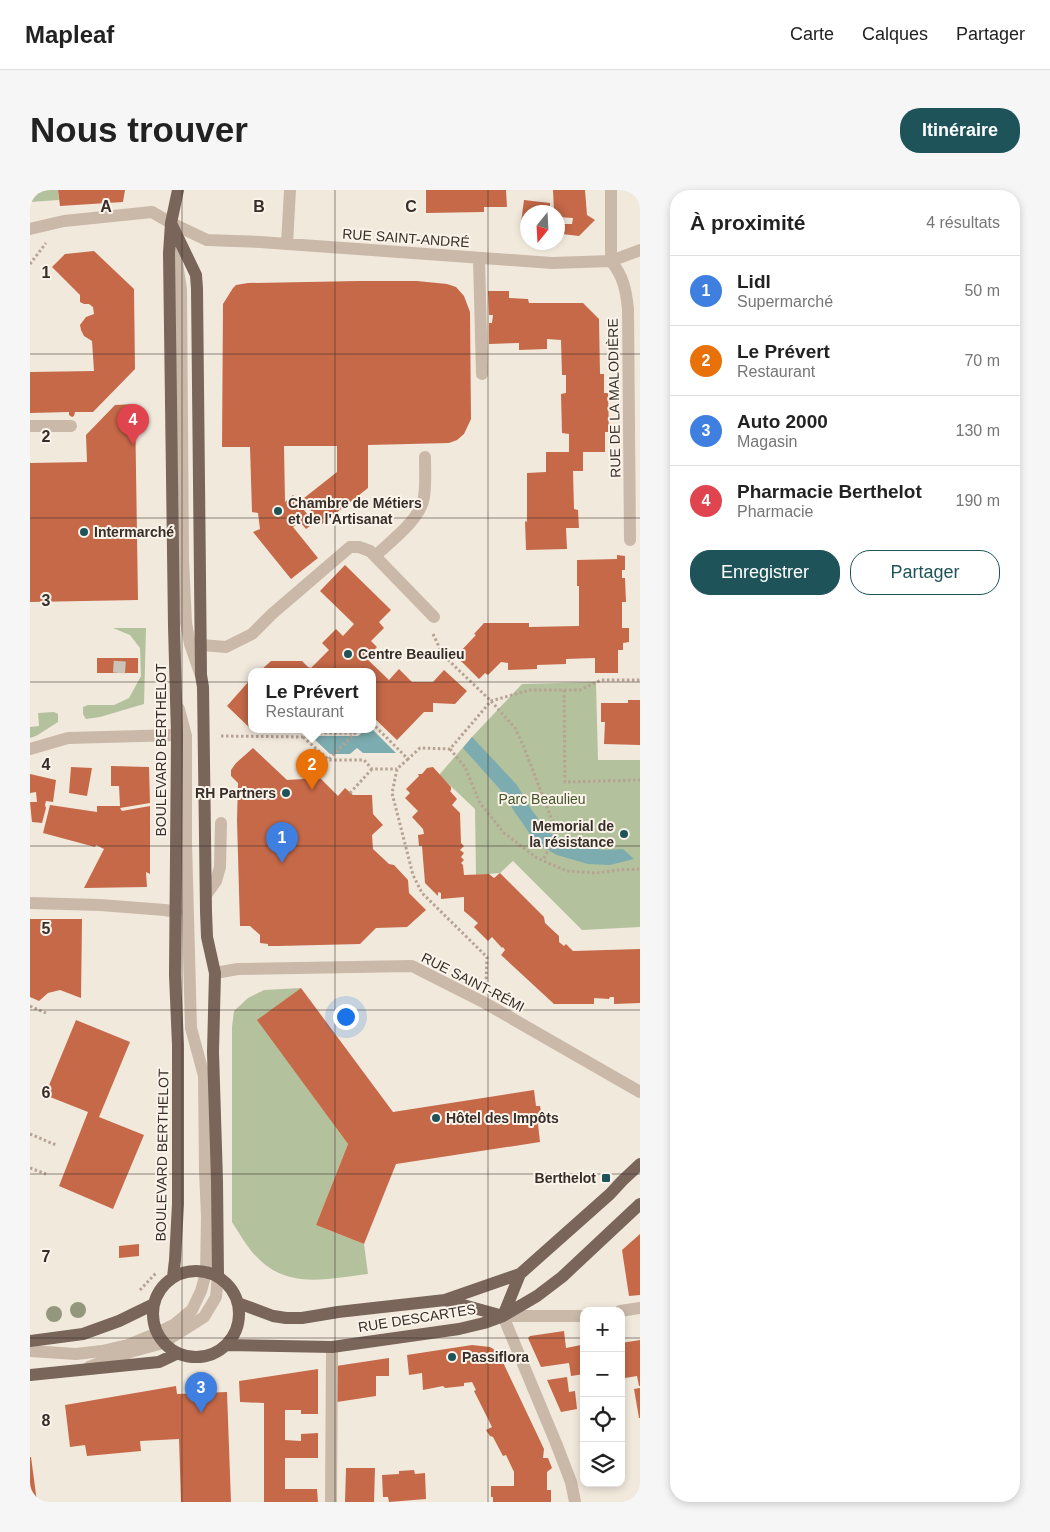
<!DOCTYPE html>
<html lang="fr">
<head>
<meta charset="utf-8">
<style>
  :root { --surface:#fff; --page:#f6f6f6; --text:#222; --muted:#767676; --line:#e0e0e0; --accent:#1e5459 }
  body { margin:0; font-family:Helvetica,sans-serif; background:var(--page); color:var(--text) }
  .controls { position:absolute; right:15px; bottom:15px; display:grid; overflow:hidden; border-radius:10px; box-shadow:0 2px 8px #0003 }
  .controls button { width:45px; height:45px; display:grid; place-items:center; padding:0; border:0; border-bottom:1px solid var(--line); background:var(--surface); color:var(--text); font:25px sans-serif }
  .compass { position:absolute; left:490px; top:15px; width:45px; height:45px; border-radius:50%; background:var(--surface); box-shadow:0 2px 8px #0003; rotate:198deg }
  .you { position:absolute; left:315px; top:826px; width:18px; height:18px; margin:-12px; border:4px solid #fff; border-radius:50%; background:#1a73e8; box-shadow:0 0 0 8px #1a73e833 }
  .badge { display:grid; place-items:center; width:32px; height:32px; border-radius:50%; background:var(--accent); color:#fff; font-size:16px; font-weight:700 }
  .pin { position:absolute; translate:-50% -41px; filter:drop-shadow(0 1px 2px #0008) }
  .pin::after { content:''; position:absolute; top:26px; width:18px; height:15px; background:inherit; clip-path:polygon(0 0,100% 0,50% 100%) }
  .popup { position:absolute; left:218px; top:478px; width:128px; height:65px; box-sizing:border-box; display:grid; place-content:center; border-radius:10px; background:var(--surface); filter:drop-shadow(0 1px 4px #0005); font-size:16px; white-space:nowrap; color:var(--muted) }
  .popup b { font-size:19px; color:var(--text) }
  .popup::after { content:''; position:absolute; left:50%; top:100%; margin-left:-10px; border:10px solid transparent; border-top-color:var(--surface) }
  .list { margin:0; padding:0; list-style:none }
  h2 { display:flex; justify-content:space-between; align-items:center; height:65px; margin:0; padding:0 20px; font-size:21px }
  h2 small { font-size:16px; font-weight:400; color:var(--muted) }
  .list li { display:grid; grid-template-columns:32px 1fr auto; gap:15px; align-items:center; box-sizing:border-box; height:70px; padding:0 20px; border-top:1px solid var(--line) }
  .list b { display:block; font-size:19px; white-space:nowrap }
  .list p { margin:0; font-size:16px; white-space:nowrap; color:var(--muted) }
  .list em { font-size:16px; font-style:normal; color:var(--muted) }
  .actions { display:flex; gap:10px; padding:15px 20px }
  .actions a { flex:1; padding:11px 0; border:1px solid var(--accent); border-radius:20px; text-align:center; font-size:18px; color:var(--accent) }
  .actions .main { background:var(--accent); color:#fff }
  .icon { flex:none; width:28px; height:28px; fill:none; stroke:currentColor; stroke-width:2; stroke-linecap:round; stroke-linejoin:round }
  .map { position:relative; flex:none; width:610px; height:1312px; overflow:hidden; border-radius:20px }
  header { display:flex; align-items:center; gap:30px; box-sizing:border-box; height:70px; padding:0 25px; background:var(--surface); border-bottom:1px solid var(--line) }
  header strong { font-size:24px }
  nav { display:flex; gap:28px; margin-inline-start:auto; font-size:18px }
  .intro { display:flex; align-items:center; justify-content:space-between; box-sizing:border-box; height:120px; padding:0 30px }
  h1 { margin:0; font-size:35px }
  .button { padding:12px 22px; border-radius:20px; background:var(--accent); color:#fff; font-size:18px; font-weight:700 }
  main { display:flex; gap:30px; padding:0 30px }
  aside { flex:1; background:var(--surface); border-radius:20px; box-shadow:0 2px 8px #0003 }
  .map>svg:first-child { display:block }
</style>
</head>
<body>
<header>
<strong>Mapleaf</strong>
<nav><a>Carte</a><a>Calques</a><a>Partager</a></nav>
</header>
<div class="intro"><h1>Nous trouver</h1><a class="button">Itinéraire</a></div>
<main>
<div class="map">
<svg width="610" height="1312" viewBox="0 0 610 1312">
  <rect width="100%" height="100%" fill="#f2e9dd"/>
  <path fill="#b4c19d" d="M0 0H28L29 10 0 12Z
    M83 438H116L114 514 70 527 56 529 53 524V517L58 515H84L99 508 111 486 110 458 100 445Z
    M566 492 568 570H610V737L552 740 483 671 470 683 446 685 445 619 409 585 442 547 492 494Z
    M24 522 28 524V532L6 546 0 548V537L9 536 8 523Z
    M271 798 228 830 318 954 286 1035 334 1054 338 1084C302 1088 262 1099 232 1072 219 1061 211 1046 202 1032V837L204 821 218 808 234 800Z"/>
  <path fill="#7cacaf" d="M336 539H342L366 563H333L327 558 320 564H300L281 546H328Z
    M442 547 487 595 501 619 518 642 529 648 551 656 575 660 593 659 604 669 580 675 558 674 527 665 507 654 484 621 475 605 433 558Z"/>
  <path fill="#c56948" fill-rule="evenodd" d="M28 0H95L93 12 30 16Z
    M396 0H476L477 17H454V22L396 23Z
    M523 0H555L557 25 565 30 549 46 532 44 534 34H542L543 28 528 27V22H524Z
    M494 10 520 13V22H498V41L490 40Z
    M64 61 104 99 105 179 63 222H45L44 226 42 227 39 225V222L0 223V182L64 181 62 151 54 146 51 140 50 135 56 127 64 124 63 117 59 114H54L50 112V105L22 77 35 64Z
    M329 91H387L417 94 426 97 434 106 440 122 441 229 434 244 427 250 419 253 338 255V298L292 334 278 317 274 320 284 333 276 339 270 332 263 337 288 368 261 389 223 342 230 339 228 323 222 322 220 257H192L193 114 203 98 206 95 218 93ZM254 256H307V282L269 312 263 305 255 312Z
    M458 101H479V108L498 109 499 113H553L569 129 570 184H574V203H578L579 242H575V262H553V281H543L544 319 548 320 549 338H536L537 359 496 360 495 331 497 332V283L516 282V262H539V244L532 243 531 204 536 203V185H532L531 150 517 149V159L489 160V153L459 154V133H462L463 125H459Z
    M105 214 108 410 0 412V273L57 272 56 245 85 215Z
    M587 365 595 366V380H592V388H595L596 412H592V438H599V452L593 453V460H588V483H565V468L536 469V474L507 475V479L478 480V473L471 472 458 485 455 483 449 489 426 466 446 445 444 444 454 433H499V437L549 436V396H547V370L587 369Z
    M315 375 361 420 349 432 354 438 341 451 347 457 336 468 359 490 369 479 382 492H403L414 480 437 501 425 514 403 513V522H394L367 550 342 526V481H230L241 471H272L278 477 281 478 299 460 292 453 306 439 313 446 324 434 290 401Z
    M67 468H108V483H67Z
    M219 488H222V539H227L224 542 197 516 220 490Z
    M598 510H610V555L574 554 575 532H571V513H598Z
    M223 558 257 590 273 589 277 585H287L308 606 315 598 323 605H342L343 624 353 635 342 645 343 659 359 674 364 675 378 690 379 703 396 720 377 737 346 738 330 754 248 756H238V754L230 753V745L220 736H210L207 630 208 593 201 586V580L206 573Z
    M81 576 119 577 120 613 90 618 92 621 120 616V684L116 682 117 697 54 698 74 659 66 655 65 657 13 643 20 615 67 622V616H90L89 596H81Z
    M41 577 62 578 57 606 39 603Z
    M403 577 421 597V600L420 601 427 609 422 615 430 623 431 653 434 656 430 660 434 663 431 667 434 670 431 673 433 675 434 685 459 684 464 688 470 683 514 727 515 733 529 746V752L534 756 536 754 543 761 610 759V813L584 814V807H580L579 809 564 808V814H524L471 765 475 760 473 757 472 758 462 747 458 751 444 737 448 733 434 721V707L411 709V703L408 702V706L395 693 392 656H389L388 645 394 644 393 639 382 627 388 621 375 608 380 603 376 599 389 586 388 584H392L397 578Z
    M0 584 26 590 23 612 16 611 15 615 16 618 12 633 2 632 0 612H7L6 602 0 603Z
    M0 729H52L51 808 30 800 18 803 9 811 0 807Z
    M271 798 363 922 504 900 506 916H510L513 934H508L510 952 366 974 334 1054 286 1035 318 954 227 830Z
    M46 830 100 852 69 927 114 945 83 1019 29 996 58 922 15 905Z
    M610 1044V1105L599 1106 592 1060Z
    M109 1054V1066L89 1068V1056Z
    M534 1141 536 1158 551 1155 554 1160V1184L541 1186 539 1173 511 1177 498 1148 500 1146Z
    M610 1150V1196H609L607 1186 595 1188V1192H592L591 1153Z
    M442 1155 460 1157 468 1162 470 1166 514 1259 513 1268H518L522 1278 517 1282V1300H521V1312H463V1307H461V1296H484V1282L476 1265 473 1266 463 1247 460 1246 456 1240 462 1237 444 1201 446 1200 442 1192 434 1193V1196L415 1198 413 1196 393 1200 392 1183 379 1185 377 1165Z
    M359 1168V1186H346V1206L307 1212 306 1176Z
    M288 1179V1224H271V1220H255V1250L271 1251V1244L288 1243V1268H255V1299H287L288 1312H234V1213L210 1212 209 1191Z
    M537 1187 539 1202 545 1201 547 1219 531 1222 517 1190Z
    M146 1196 147 1204 197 1202 201 1312H151L149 1249 110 1251 111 1261 57 1266 55 1255 40 1257 35 1215Z
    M610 1198V1228H609L604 1199Z
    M0 1267H1L7 1312H0Z
    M316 1278H345L344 1312H315Z
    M384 1280 385 1284 395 1283 396 1309 359 1312 358 1307H353L352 1285 369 1284V1281Z"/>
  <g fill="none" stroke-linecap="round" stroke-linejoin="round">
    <path stroke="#cdc4b9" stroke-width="12" stroke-dasharray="12 6" stroke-linecap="butt" d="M89 483 90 468"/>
    <path stroke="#b6a393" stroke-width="3" stroke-dasharray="2.5 2.5" stroke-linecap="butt" d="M0 74 16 53
      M403 444 413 465 461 511 485 538 493 555 527 643 513 670
      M534 500 535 592 610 590
      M342 533 378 569 390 558 420 559 461 511 500 500H550L571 490H610
      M191 546 273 547 277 543H325L329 539
      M273 547 299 570H334L342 579H367
      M420 559 435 577 450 613 474 643 507 668 537 681 566 683 589 680 610 679
      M299 569 325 543
      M378 569 367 579 362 603 383 685 392 703 457 767 456 796
      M320 603 342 579
      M0 816 16 823
      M0 944 26 955
      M0 978 16 984
      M110 1100 126 1083"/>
    <path stroke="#cab9a9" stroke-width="12" d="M581 0V71
      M0 39 34 31 122 22 141 33 177 50 230 52 522 73 581 71 610 60
      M143 48 151 99 153 370 156 433 160 454 170 483
      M257 54 260 0
      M449 68 452 184
      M581 71C593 86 596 99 598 119L600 350
      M0 236H41
      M345 366C361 351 391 329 394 307 396 294 395 280 395 267
      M171 455 196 457 222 444 242 424 320 357H329L340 361 404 427
      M0 559 38 548 147 545
      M176 705 186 691 190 677 191 633
      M0 713 70 715 135 720 146 722
      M185 783 208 779 382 776 455 813 610 902
      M590 1121 610 1118
      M0 1161 46 1164 72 1161 98 1155 127 1143 145 1134 162 1120 171 1101 176 1083 177 1027 175 981 174 886 161 838 156 652V546L149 519
      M59 1177 100 1162 133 1153 174 1127 186 1107 188 1086
      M301 1312 302 1157
      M545 1312 541 1292 526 1253 473 1126H554"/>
    <path stroke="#79655a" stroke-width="12" d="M141 33 166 85 167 99 171 485 173 497 176 721 177 747 185 783 183 862 187 991 188 1086
      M123 1124a43 43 0 1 1 86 0a43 43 0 1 1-86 0Z
      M143 1087 145 1070 148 1014V855L145 785 147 545 144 436 139 63 141 33 148 0
      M415 1110 473 1126
      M208 1113 243 1126 256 1128H272L308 1122 415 1110 490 1084 580 1004 592 991 610 974
      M473 1126 490 1084
      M0 1151 53 1144 89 1131 124 1114
      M196 1155 302 1157 429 1139 454 1133 473 1126 507 1106 532 1087 610 1014
      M0 1185 129 1172 148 1163"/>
  </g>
  <g fill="#93987c">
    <circle cx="48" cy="1120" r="8"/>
    <circle cx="24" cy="1124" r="8"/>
  </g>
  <path fill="none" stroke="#382e29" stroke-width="1" stroke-opacity="0.55" d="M152 0V1312M305 0V1312M458 0V1312M0 164H610M0 328H610M0 492H610M0 656H610M0 820H610M0 984H610M0 1148H554M591 1148H610"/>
  <g fill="#1e5459" stroke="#faf3ea" stroke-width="2">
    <circle cx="248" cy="321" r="5"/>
    <circle cx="54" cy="342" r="5"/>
    <circle cx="318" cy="464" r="5"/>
    <circle cx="256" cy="603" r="5"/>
    <circle cx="594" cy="644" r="5"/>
    <circle cx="406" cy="928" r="5"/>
    <rect x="571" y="983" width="10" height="10" rx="2.5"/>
    <circle cx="422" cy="1167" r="5"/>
  </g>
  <g text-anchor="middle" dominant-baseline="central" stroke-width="4" stroke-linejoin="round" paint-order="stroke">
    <g font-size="14" fill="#382e29" stroke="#faf3ea">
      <text transform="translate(376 48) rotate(4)">RUE SAINT-ANDRÉ</text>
      <text transform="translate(584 208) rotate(-91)">RUE DE LA MALODIÈRE</text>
      <text transform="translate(131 560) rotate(-90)">BOULEVARD BERTHELOT</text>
      <text transform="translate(443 792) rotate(27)">RUE SAINT-RÉMI</text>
      <text transform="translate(132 965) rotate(-89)">BOULEVARD BERTHELOT</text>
      <text transform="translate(387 1128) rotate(-9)">RUE DESCARTES</text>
    </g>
    <g font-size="14" font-weight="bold" fill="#382e29" stroke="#faf3ea" text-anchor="start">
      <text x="258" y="313">Chambre de Métiers<tspan x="258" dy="16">et de l'Artisanat</tspan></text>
      <text x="64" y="342">Intermarché</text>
      <text x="328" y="464">Centre Beaulieu</text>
      <text x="246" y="603" text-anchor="end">RH Partners</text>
      <text x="584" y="636" text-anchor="end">Memorial de<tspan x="584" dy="16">la résistance</tspan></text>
      <text x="416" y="928">Hôtel des Impôts</text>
      <text x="566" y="988" text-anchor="end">Berthelot</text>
      <text x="432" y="1167">Passiflora</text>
    </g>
    <g font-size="14" fill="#46562d" stroke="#faf3ea">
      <text x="512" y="609">Parc Beaulieu</text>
    </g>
  </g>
  <g font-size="16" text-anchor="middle" font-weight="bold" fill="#382e29" stroke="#faf3ea" stroke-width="4" stroke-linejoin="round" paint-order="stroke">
    <text x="76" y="22">A</text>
    <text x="229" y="22">B</text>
    <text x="381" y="22">C</text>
    <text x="16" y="88">1</text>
    <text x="16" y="252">2</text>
    <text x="16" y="416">3</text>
    <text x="16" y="580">4</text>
    <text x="16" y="744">5</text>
    <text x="16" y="908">6</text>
    <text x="16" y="1072">7</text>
    <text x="16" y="1236">8</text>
  </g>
</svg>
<div class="controls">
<button>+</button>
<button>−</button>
<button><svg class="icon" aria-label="locate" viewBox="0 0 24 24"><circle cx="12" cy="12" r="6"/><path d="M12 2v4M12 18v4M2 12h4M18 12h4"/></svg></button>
<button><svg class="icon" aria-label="layers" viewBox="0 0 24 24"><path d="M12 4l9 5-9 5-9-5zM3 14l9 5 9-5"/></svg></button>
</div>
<svg class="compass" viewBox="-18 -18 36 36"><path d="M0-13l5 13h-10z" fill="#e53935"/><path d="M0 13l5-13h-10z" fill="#767676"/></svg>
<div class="you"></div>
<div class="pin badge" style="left:252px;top:673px;background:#3f7fe0">1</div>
<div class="pin badge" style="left:282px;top:600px;background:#e8710a">2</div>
<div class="popup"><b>Le Prévert</b>Restaurant</div>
<div class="pin badge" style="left:171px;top:1223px;background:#3f7fe0">3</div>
<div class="pin badge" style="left:103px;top:255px;background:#e0444e">4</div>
</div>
<aside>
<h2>À proximité<small>4 résultats</small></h2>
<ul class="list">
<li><span class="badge" style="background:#3f7fe0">1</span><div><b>Lidl</b><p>Supermarché</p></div><em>50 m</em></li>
<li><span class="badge" style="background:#e8710a">2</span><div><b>Le Prévert</b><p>Restaurant</p></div><em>70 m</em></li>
<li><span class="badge" style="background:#3f7fe0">3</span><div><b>Auto 2000</b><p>Magasin</p></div><em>130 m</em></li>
<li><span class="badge" style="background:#e0444e">4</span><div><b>Pharmacie Berthelot</b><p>Pharmacie</p></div><em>190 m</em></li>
</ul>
<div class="actions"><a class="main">Enregistrer</a><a>Partager</a></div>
</aside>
</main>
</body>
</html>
